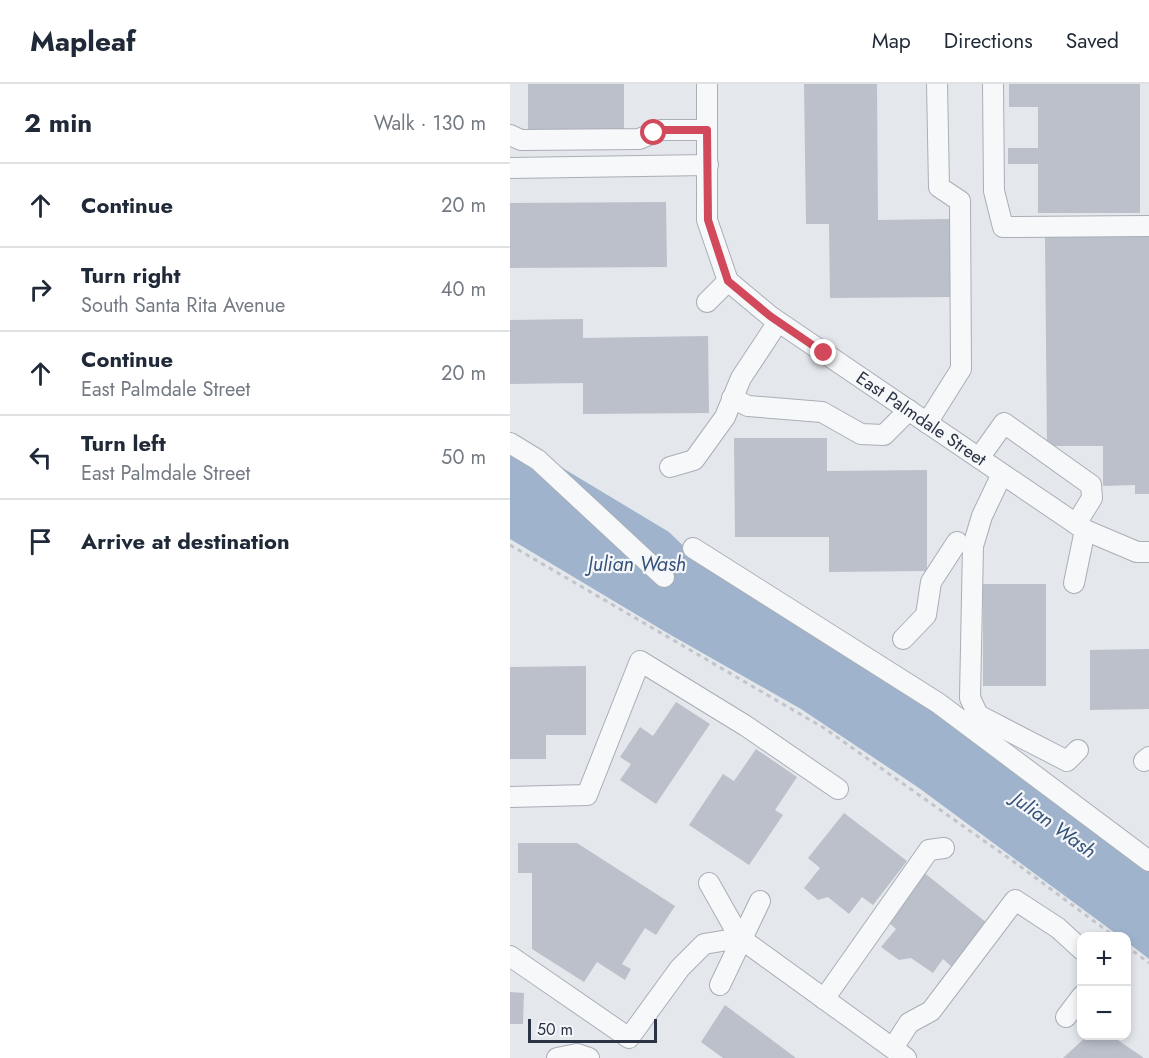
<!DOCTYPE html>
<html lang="en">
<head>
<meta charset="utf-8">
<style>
  :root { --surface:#fff; --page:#f6f6f7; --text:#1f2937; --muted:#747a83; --line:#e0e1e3 }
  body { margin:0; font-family:Jost,sans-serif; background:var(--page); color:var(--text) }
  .controls { position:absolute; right:18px; bottom:18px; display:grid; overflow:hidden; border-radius:12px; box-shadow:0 3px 9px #0003 }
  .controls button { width:54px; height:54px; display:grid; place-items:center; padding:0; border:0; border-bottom:2px solid var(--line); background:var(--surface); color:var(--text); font:30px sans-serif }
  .scale { position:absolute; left:18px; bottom:15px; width:129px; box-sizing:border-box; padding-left:6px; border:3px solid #2b3445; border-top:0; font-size:16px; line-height:21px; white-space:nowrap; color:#2b3445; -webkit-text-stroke:4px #f4f6f9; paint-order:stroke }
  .stop { position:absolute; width:18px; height:18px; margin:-14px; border:4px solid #d1495b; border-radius:50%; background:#fff }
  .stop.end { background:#d1495b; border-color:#fff; box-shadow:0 2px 6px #0008 }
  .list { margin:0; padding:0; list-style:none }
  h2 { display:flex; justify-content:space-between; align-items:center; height:78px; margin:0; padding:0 24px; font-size:26px }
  h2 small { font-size:20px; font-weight:400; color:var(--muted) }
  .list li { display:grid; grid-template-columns:39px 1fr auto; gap:18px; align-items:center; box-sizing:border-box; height:84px; padding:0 24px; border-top:2px solid var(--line) }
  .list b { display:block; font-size:22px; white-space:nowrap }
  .list p { margin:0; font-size:20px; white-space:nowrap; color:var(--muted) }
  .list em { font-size:20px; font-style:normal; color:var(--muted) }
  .icon { flex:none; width:33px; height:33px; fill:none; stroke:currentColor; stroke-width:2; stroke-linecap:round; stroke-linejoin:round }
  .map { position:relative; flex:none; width:639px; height:974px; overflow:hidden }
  header { display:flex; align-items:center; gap:36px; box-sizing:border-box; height:84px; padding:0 30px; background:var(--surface); border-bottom:2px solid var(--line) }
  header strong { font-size:28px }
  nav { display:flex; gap:33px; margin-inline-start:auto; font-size:21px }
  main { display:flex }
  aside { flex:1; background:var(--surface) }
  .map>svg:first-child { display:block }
</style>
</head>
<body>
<header>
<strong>Mapleaf</strong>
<nav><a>Map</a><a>Directions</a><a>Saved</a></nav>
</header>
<main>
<aside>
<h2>2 min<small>Walk · 130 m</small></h2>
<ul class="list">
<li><svg class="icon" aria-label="ahead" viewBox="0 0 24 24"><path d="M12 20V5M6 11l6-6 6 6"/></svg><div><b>Continue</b></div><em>20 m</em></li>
<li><svg class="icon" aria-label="right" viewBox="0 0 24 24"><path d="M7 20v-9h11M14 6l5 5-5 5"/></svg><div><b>Turn right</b><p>South Santa Rita Avenue</p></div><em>40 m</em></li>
<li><svg class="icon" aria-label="ahead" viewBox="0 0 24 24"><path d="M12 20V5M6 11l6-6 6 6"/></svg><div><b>Continue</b><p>East Palmdale Street</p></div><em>20 m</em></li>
<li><svg class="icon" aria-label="left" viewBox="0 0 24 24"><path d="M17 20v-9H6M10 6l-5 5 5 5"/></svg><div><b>Turn left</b><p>East Palmdale Street</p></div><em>50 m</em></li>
<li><svg class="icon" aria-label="arrive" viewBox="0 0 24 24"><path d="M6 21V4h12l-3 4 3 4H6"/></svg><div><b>Arrive at destination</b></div></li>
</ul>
</aside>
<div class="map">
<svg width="639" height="974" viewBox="0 0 639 974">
  <rect width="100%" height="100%" fill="#e4e7ec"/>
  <path fill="#9fb4cc" d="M0 366 36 374 159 448 193 481 383 595 639 786V875L617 858 616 852H609L409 704 291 625 159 550 0 455Z"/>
  <path fill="#bbc0ca" d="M18 0H114V50H18Z
    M294 0H367L368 136 440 135 441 213 320 214 319 140H296Z
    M499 0H630V129H528V80H498V64H528V23H499Z
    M156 118 157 183 0 184V119Z
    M639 152V410H625V401L593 402V362H537L535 153Z
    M73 235V254L198 252 199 329 73 330V299L0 300V236Z
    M224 354H317V387L417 386V487L319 488V453H225Z
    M473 500H536V602H473Z
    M639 565V625L580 626V566Z
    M76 582V651H36V675H0V583Z
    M166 618 200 640 146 720 110 696 121 680 110 673 130 643 143 652Z
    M246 665 287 693 265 726 273 731 239 781 179 741 213 690 224 697Z
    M334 729 397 777 363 821 352 813 339 830 318 813 308 816 294 804 310 784 298 774Z
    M8 759H67L165 822 146 851 135 844 112 880 121 885 115 896 87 878 74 898 22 865V789H8Z
    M412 787 477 839 444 885 433 875 423 889 401 874 389 876 371 863 386 845 376 836Z
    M0 908 14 909 13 940H0Z
    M215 921 286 974H213L191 958Z
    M577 952H602L634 974H553Z"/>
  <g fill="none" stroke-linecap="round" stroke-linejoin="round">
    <g stroke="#a9aeb7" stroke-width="22">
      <g id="minor">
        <path id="s1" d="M197 0V136L218 197 260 232 575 446 627 468H639"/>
        <path d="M483 0 484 107 493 143 639 142"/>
        <path d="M0 51 11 56 129 55 151 46H197"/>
        <path d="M0 84 198 81"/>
        <path d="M197 218 218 197"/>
        <path d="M222 314 238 322 312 328 351 350 374 351 399 326"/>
        <path d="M417 339 451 285 450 117 429 103 427 0"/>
        <path d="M0 359 28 376 154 493"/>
        <path d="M469 374 494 339 581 401 582 414 566 440"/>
        <path d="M160 383 184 376 215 333 231 294 268 238"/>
        <path d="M492 390 472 432 463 462 460 614 468 631 557 677 568 666"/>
        <path d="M183 464 428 619 639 777"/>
        <path d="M564 499 575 446"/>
        <path d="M393 555 416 531 421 498 447 458"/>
        <path d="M634 677 639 673"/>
        <path d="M0 713 77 711 130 577 236 642 328 705"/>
        <path d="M199 799 230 854 396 974"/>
        <path d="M0 872 119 954 170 884 194 860 230 854"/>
        <path d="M210 901 250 817"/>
        <path d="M314 915 419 766 434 764"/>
        <path d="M556 933 572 912"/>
        <path d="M383 964 399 939 421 927 505 816 548 844 572 866"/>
        <path d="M47 974 67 970 79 974"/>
      </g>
    </g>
    <path stroke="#c2c5cb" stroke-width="3" stroke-dasharray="4.5 4.5" stroke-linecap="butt" d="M0 461 314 644 507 780 604 852
      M616 862 639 879"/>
    <use href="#minor" stroke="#f7f8fa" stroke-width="20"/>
  </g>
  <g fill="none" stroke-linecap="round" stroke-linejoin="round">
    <path stroke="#d1495b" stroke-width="8" d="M144 49 151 46H197L198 136 218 197 260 232 314 269"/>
  </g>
  <g text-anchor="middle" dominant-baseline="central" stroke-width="4.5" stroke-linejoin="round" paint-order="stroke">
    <g font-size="18" fill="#2b3445" stroke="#f4f6f9">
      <text stroke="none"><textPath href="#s1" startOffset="438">East Palmdale Street</textPath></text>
    </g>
    <g font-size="20" font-style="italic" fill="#34527a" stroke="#f4f6f9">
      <text x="127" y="480">Julian Wash</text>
      <text transform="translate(544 741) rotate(36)">Julian Wash</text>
    </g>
  </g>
</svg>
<div class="controls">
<button>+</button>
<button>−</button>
</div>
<div class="scale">50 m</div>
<div class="stop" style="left:144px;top:49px"></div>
<div class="stop end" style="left:314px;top:269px"></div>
</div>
</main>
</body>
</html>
